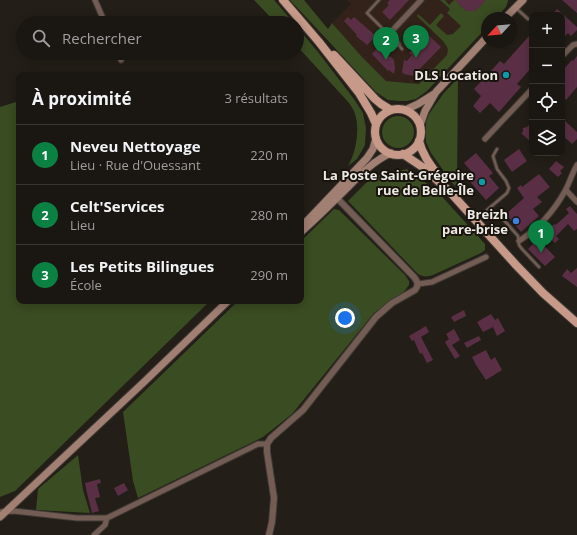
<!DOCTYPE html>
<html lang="fr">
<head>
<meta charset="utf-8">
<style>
  :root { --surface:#1a1611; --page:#27231f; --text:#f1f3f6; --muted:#9f9f9f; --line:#383531; --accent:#0b8043 }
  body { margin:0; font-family:"Open Sans",sans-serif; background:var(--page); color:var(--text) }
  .controls { position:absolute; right:12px; top:12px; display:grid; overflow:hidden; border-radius:8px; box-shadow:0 2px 10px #0003 }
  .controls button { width:36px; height:36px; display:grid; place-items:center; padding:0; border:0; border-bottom:1px solid var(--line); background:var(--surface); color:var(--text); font:20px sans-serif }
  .compass { position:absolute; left:481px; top:12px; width:36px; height:36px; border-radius:50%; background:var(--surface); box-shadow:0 2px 10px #0003; rotate:244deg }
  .you { position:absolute; left:345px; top:318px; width:14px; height:14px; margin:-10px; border:3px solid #fff; border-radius:50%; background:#1a73e8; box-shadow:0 0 0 6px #1a73e833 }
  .badge { display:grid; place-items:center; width:26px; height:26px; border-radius:50%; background:var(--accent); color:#fff; font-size:13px; font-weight:700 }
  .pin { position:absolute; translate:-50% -33px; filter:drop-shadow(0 1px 2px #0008) }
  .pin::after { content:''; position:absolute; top:21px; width:14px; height:12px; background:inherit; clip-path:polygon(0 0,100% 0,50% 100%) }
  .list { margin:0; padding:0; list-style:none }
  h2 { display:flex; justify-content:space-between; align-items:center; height:52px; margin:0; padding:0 16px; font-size:17px }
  h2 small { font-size:13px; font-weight:400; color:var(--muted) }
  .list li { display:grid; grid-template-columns:26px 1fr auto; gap:12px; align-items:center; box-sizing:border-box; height:60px; padding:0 16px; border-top:1px solid var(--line) }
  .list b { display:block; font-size:15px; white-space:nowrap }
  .list p { margin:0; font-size:13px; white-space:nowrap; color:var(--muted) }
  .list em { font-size:13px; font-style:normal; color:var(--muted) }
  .icon { flex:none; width:22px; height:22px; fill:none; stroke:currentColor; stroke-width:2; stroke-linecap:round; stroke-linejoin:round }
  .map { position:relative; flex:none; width:577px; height:535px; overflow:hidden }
  .search { position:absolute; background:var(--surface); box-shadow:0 2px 10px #0003; left:16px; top:16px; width:288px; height:44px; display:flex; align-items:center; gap:10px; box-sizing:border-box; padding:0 14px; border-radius:22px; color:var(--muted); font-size:15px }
  .panel { position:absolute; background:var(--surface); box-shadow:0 2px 10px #0003; left:16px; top:72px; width:288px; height:232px; border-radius:8px }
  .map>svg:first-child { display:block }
</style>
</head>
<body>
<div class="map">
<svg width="577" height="535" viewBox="0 0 577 535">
  <rect width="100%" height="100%" fill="#231e17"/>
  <path fill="#322219" d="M346 0H506L442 61 420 84 386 81 362 57 332 23 351 4Z"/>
  <path fill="#3a4c22" d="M254 0H274L294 23H276Z
    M290 0H304L328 29 332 23 362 57 386 81 419 84 447 55 448 49 444 42 417 16 418 14 430 25 441 13 444 16 436 25 447 35 453 34 461 26 447 13 450 9 440 0H445L449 5 454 0H458L457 2 466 11H475L484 2 483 0H508V1L506 7 496 18H487V27L427 91 416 99 407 101H399L388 100 376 92Z
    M297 27 318 52 354 99 363 113 366 128 365 145 357 159 348 166C356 153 360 129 355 114 354 110 351 106 349 103L297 46Z
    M458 78 457 182 461 192 453 184 431 153 426 142V122L429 114 443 94Z
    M19 101V301H210L15 491 0 497V107Z
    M382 132a16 16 0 1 1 32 0a16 16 0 1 1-32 0Z
    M407 169 436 190 485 244V250L481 253 433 275C427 277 423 277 418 274L348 201 372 177Z
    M334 209 339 210 405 275 409 281V285L403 293 374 313 292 414 263 437 138 498 133 481 123 412 238 301H301V241Z
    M78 455 83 490 90 513 36 510 38 489Z"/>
  <path fill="#5a2f45" d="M390 0H409L390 20 382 12 389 5 387 3Z
    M455 0H486L475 11H466Z
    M562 0H577V13Z
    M557 9 577 27V30L571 36 568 33 562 39V15H552Z
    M348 17 351 20 354 17 376 36 367 45 356 36 357 35 344 21Z
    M422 29 441 47 413 76 404 74 402 72 404 60 407 61 412 55 409 53 413 49 407 44Z
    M529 36 532 39V67L517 84 521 87 499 112 490 103 480 113 473 106 481 96 474 89 500 61 504 64Z
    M378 47 388 57 390 56 394 60 395 69 394 74 389 70 388 71 372 54Z
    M577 56V87L566 100 562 96V71L572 60 573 61Z
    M562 118 577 132V139L572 144 562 135Z
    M532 122V143L521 133 523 132V128L527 127Z
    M519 149 527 161 512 172 504 160Z
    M476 153 493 173 489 176 499 188 486 200 465 176 471 171 464 163Z
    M556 161 564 167 560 171 562 173 558 177 549 169Z
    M539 174 550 187 537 197 542 202 533 209 539 216 521 232 506 214 524 198 517 188 521 185 522 187Z
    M570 206 577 214V229L574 231 568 224 556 236 559 239 555 243 547 236 552 231 550 228 554 224 555 225 559 222 569 213 566 209Z
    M538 239 555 257 545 266 528 249Z
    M577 268V287L562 276 567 269 571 273Z
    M464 310 466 316 454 322 451 317Z
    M491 314 495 320 498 318 505 331 497 336 493 327 483 332 477 322Z
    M426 326 429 332 421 337 433 360 427 363 422 353 420 354 414 340 412 341 409 336Z
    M454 329 460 340 452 345 460 356 455 359 445 342 449 339 446 334Z
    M479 336 481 340 467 348 464 343Z
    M486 350 491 360 495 357 502 370 486 380 476 365 472 357Z
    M100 479 101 483 97 484 100 497 95 498 99 511 92 513 87 493 85 483Z
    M124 483 128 490 118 496 114 488Z"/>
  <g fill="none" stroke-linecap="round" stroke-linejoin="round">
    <g stroke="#3f3a34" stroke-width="4.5">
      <path id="service" d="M379 0 367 13 388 34
        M516 8 528 19
        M398 44 402 49
        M487 210 507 193 509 188 506 181 497 169 493 156 497 149
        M502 218 518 236 519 245 522 249 539 267"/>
    </g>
    <g stroke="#3f3a34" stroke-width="7">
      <path id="minor" d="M95 0 105 23
        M398 44 389 34 421 0
        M118 53 121 60
        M562 56 573 45 577 44
        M485 139 532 89
        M566 190 577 202
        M519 241C539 228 554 211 565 191 570 182 572 173 577 165
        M418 284 432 282 486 257
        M0 512 14 511 77 518H107L258 444H267
        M94 535 105 525 107 518"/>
    </g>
    <g stroke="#3f3a34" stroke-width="8">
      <path id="tertiary" d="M269 535 272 522 274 498 267 452V444L271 438 303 410 376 317 392 303 415 290C419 285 418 282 414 277L334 195"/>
    </g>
    <g stroke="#3f3a34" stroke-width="9">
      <path id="secondary" d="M505 18 523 0
        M405 110 418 104 434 94
        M420 125 425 111 436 92 487 37
        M306 222 367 158 373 149 376 138
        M301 232C317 218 332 203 347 188 360 175 373 161 391 153
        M0 517 144 382 228 301"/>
    </g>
    <g stroke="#3f3a34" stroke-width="10">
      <path id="primary" d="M283 0 319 42 359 93 371 113 376 124
        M334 55 375 99 381 104 391 110
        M375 132a23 23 0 1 1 46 0a23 23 0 1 1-46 0Z
        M419 141C423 157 433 168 442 181
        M403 154 424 168 450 192 516 265 543 293 577 323"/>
    </g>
    <use href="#service" stroke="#725c54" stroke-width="2.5"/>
    <use href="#minor" stroke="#725c54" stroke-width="5"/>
    <use href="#tertiary" stroke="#725c54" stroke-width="6"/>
    <use href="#secondary" stroke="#a17f72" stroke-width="7"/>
    <use href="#primary" stroke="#c69989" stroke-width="8"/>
  </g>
  <g fill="#0f9aa8" stroke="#19150e" stroke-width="1.5">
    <circle cx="506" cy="75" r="4"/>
    <circle cx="482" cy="182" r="4"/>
  </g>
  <circle fill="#3f7fe0" stroke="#19150e" stroke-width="1.5" cx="516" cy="221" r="4"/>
  <g text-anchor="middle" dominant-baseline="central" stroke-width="4" stroke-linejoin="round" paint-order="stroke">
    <g font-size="13" font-weight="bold" fill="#ede9e4" stroke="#19150e" text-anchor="end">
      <text x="498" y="75">DLS Location</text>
      <text x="474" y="175">La Poste Saint-Grégoire<tspan x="474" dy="15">rue de Belle-Île</tspan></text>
      <text x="508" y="214">Breizh<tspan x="508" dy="15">pare-brise</tspan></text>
    </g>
  </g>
</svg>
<div class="controls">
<button>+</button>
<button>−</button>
<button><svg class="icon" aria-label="locate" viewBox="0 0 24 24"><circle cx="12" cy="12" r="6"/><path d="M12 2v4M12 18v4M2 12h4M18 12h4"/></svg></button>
<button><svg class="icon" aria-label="layers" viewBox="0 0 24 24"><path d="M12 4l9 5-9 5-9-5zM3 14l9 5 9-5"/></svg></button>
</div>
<svg class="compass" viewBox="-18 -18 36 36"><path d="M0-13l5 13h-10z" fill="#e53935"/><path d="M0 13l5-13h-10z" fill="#9f9f9f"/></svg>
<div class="you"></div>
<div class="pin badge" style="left:541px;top:253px">1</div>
<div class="pin badge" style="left:386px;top:60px">2</div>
<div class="pin badge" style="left:416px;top:58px">3</div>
<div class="search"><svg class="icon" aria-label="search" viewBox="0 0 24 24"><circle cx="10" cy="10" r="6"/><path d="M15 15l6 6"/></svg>Rechercher</div>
<section class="panel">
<h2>À proximité<small>3 résultats</small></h2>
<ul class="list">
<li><span class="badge">1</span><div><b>Neveu Nettoyage</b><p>Lieu · Rue d'Ouessant</p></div><em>220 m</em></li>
<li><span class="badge">2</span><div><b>Celt'Services</b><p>Lieu</p></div><em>280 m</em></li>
<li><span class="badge">3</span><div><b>Les Petits Bilingues</b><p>École</p></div><em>290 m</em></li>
</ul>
</section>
</div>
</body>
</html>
